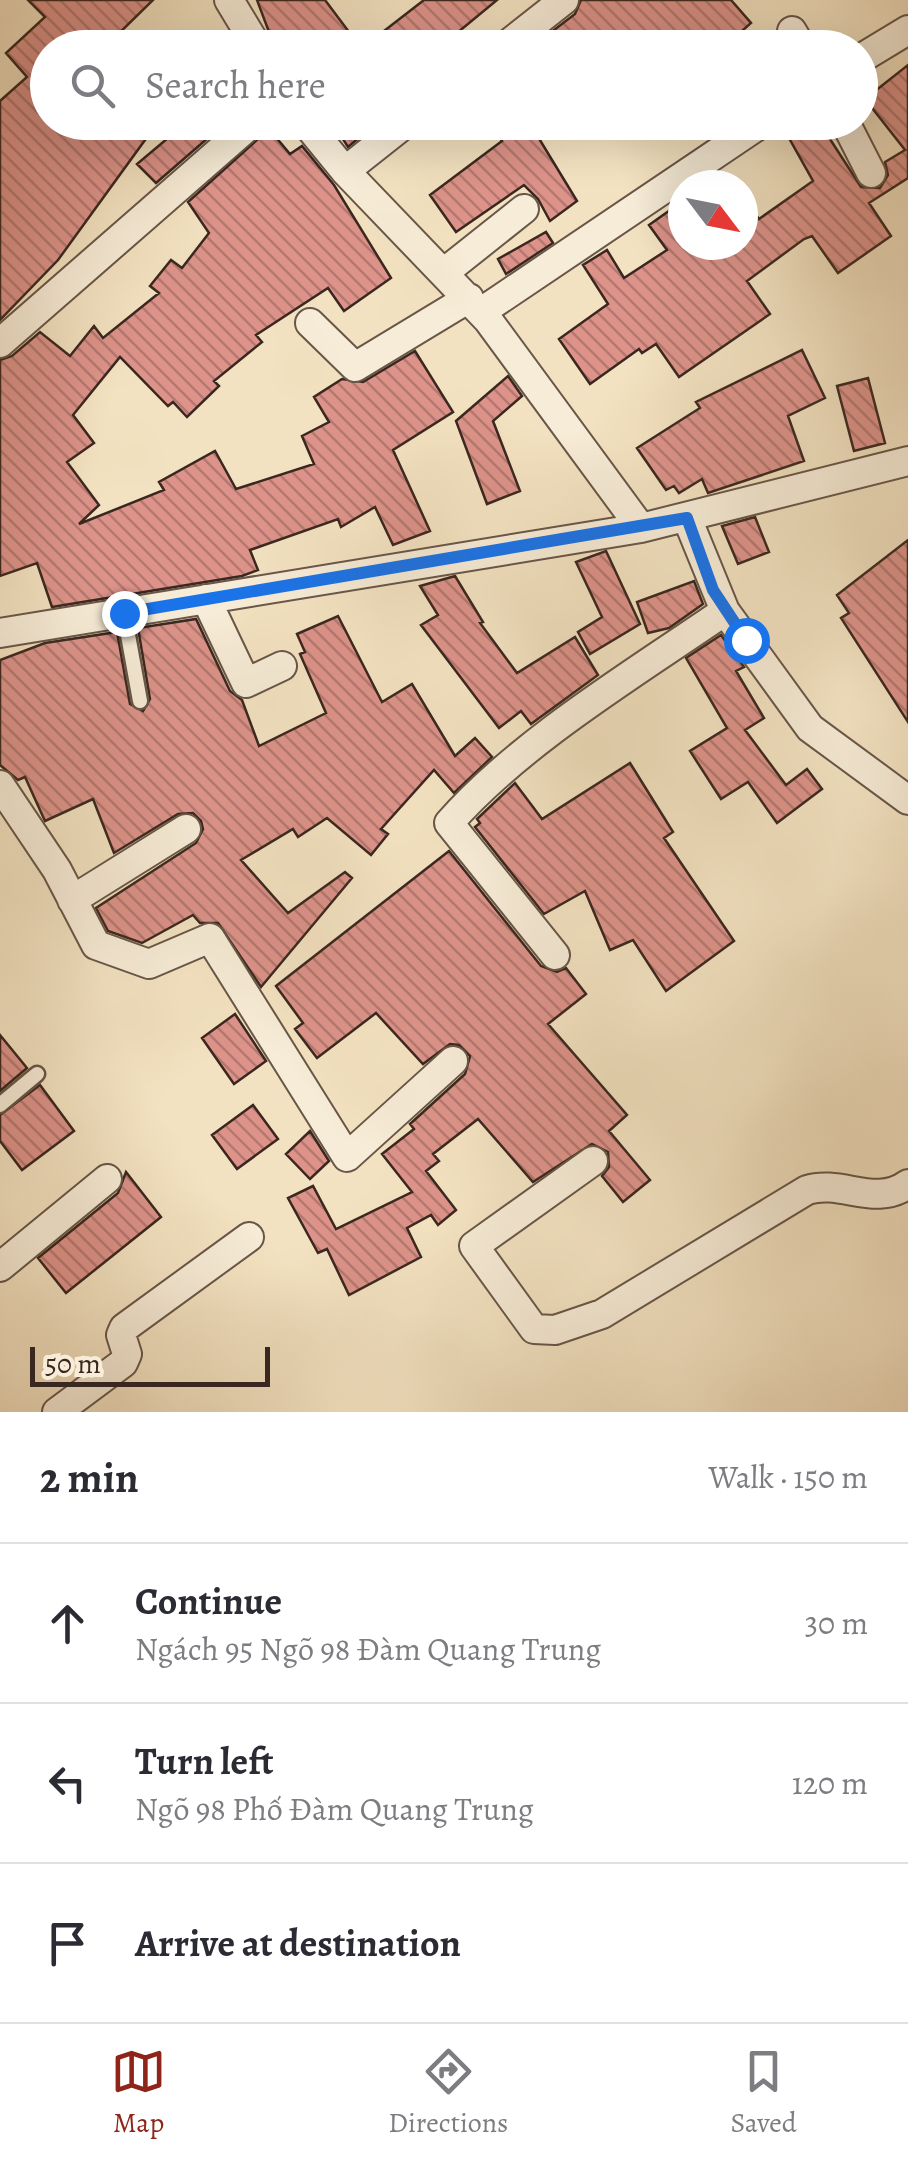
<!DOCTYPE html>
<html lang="en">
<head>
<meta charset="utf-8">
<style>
  :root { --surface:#fff; --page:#f2f2f3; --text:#2b2b33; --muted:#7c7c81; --line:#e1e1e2; --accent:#8f2418 }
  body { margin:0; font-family:Alegreya,serif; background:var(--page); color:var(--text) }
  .compass { position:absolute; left:668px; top:170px; width:90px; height:90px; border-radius:50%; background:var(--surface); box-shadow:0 10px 40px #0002; rotate:122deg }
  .scale { position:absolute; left:30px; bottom:25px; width:240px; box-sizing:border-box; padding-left:10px; border:5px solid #3a271f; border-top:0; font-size:28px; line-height:35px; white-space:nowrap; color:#3a271f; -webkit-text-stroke:8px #f7ecd7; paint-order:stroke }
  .stop { position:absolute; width:30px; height:30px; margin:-22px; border:8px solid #1a73e8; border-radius:50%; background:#fff }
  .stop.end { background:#1a73e8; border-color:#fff; box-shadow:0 2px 10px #0008 }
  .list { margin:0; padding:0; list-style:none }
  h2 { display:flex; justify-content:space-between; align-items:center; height:130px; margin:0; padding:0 40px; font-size:42px }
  h2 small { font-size:32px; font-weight:400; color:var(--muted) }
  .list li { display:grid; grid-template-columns:65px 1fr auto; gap:30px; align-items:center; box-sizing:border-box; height:160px; padding:0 40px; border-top:2px solid var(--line) }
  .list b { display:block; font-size:38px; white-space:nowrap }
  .list p { margin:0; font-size:32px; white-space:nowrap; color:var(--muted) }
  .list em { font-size:32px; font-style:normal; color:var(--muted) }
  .icon { flex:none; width:55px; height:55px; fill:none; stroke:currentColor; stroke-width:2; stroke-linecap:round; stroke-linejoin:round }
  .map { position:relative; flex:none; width:908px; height:1412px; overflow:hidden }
  .search { position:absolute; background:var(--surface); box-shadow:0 10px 40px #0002; left:30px; right:30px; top:30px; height:110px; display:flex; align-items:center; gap:25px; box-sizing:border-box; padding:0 35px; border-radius:55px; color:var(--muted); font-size:38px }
  .sheet { height:610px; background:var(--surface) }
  nav { display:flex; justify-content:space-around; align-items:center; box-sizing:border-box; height:140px; border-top:2px solid var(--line); background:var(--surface); font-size:28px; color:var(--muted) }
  nav a { display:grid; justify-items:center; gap:5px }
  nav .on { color:var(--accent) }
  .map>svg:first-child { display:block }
</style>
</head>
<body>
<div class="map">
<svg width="908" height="1412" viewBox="0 0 908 1412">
  <defs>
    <pattern id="building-back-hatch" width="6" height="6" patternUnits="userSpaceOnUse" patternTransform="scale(2.5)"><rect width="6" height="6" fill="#dd938a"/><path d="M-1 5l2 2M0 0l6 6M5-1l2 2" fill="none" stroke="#b47870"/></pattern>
  </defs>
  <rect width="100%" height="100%" fill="#f3e2c1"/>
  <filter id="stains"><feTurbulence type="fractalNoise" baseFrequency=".002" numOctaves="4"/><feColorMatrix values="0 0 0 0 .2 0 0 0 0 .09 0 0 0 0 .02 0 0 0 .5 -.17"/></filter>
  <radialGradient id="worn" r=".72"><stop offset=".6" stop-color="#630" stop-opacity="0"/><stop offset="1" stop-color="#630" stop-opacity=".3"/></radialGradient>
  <path fill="url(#building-back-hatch)" stroke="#3a271f" stroke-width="2.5" d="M28 0H153L104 48H48V122H128L145 140 58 260 0 320V101L27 77 6 53 45 17Z
    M257 0H325L361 48H275Z
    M424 0H497L457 33 468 48H362Z
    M581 0H731L751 23 723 48H540L537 43 575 14Z
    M908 65V178L869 203 891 236 838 273 812 236 804 239 747 281 770 314 679 377 656 344 642 353 639 349 590 384 559 339 608 304 583 265 607 250 624 278 667 250 649 225 683 201V245H743V197L759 219 813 181 780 122H819L861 187 880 188 888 175 885 162 905 150 865 99Z
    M187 122H210L216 131 156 183 137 164Z
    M332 122H378L348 147Z
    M489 122H529L577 201 550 221 538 199 524 185 456 232 430 195 502 141Z
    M269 129 290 154 302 146 334 185 391 278 344 311 328 288 256 335 262 342 214 381 219 386 187 417 173 402 168 406 120 357 73 415 94 443 67 462 99 505 79 524 164 490 159 482 215 451 236 489 314 464 302 436 329 422 314 397 342 379 363 382 415 351 453 412 393 450 430 531 393 545 375 507 341 527 338 519 250 550 258 570 242 576 52 607 37 563 0 576V360L12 356 40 332 70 356 94 326 103 338 159 293 150 286 171 260 182 268 209 233 188 202Z
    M546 232 553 243 506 274 498 259Z
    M802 350 825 398 788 416 804 461 708 493 702 479 679 493 674 486 666 490 637 448 700 408 696 402Z
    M508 376 522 396 493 421 520 491 487 504 456 421Z
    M868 378 885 443 854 451 837 386Z
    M755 517 769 552 738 564 722 526Z
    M908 540V722L841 618 849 613 837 595Z
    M606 551 640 624 590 654 578 632 602 617 576 562Z
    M455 576 483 622 480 623 517 673 575 637 598 675 531 724 521 711 499 728 421 625 438 615 420 586Z
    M694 581 703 604 669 628 648 633 637 602Z
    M338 616 382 702 412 684 455 756 475 738 492 757 454 793 434 770 381 829 388 834 371 855 327 818 298 837 293 829 241 860 288 913 345 872 352 878 261 987 218 923H200L193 915 142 943 108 931 96 908 196 843 203 829 201 821 193 813 178 814 114 853 93 799 45 821 25 777 18 780 0 765V660L45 643 117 632 130 704 143 711 150 699 138 628 196 619 230 691 242 700 259 746 326 713 300 654 305 652 297 634Z
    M721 635 744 667 736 671 764 718 745 730 786 785 807 769 822 789 777 823 748 782 721 799 690 751 727 728 686 658Z
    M630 763 673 832 664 838 734 941 666 991 633 940 610 950 585 891 544 914 475 827 480 823 477 819 515 783 542 819Z
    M449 851 541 966 557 972 566 968 586 994 548 1024 627 1115 609 1131 650 1180 623 1202 602 1176 609 1167 608 1152 592 1144 533 1182 478 1119 433 1154 439 1161 426 1171 456 1210 438 1225 431 1215 407 1228 421 1257 349 1295 327 1249 318 1253 288 1198 313 1186 336 1229 412 1192 382 1154 414 1129 410 1124 465 1074 470 1056 459 1045 450 1044 423 1064 376 1013 317 1058 295 1029 303 1023 276 986Z
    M235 1014 266 1061 234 1084 202 1038Z
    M0 1035 27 1068 0 1091Z
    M40 1085 74 1131 22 1170 0 1141V1115Z
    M253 1105 278 1139 237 1169 212 1135Z
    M310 1131 329 1161 310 1179 286 1154Z
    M126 1172 161 1217 66 1293 38 1258 118 1193Z"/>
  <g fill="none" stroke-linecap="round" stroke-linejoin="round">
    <g stroke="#685648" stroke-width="19">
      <path id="lane" d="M124 613 140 701
        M0 1105 37 1074"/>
    </g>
    <g stroke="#685648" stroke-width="32">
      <path id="street" d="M229 0 258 48
        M792 31 802 48
        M503 48 564 0
        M860 59 908 30
        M305 122 345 171 488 320 641 528
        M845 122 871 173
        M345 171 407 122
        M446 271 524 209
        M481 312 763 122
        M310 323 355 367 469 298
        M0 343 253 122
        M687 518 725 611 810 728 908 800
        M206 599 246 683 282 666
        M0 633 641 528 908 461
        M0 785 57 870 96 945 149 964 210 938 347 1157 453 1061
        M72 900 186 829
        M555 955 449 823C520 742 635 673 725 611
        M593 1161 474 1246 534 1329 555 1330 602 1314 807 1190C842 1179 875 1208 908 1184
        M0 1267 107 1179
        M57 1412 123 1363 127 1354 121 1335 124 1328 249 1237"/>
    </g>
    <use href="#lane" stroke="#f7ecd7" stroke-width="14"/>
    <use href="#street" stroke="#f7ecd7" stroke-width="28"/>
  </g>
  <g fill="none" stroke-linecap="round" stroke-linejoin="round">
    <path stroke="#1a73e8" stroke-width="12" d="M124 613 687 518 713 590 746 640"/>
  </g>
  <rect width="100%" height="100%" filter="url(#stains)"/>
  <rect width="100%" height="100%" fill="url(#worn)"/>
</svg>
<svg class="compass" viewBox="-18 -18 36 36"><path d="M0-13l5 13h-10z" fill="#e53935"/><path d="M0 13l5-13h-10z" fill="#7c7c81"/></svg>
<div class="scale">50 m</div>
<div class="stop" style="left:746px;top:640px"></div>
<div class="stop end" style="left:124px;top:613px"></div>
<div class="search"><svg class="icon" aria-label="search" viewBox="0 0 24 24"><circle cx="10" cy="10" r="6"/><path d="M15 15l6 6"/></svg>Search here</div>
</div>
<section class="sheet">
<h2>2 min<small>Walk · 150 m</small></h2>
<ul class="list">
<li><svg class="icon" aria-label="ahead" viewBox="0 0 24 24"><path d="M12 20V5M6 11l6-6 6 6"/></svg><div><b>Continue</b><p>Ngách 95 Ngõ 98 Đàm Quang Trung</p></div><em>30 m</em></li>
<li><svg class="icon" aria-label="left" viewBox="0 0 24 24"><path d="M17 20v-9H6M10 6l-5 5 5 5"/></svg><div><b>Turn left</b><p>Ngõ 98 Phố Đàm Quang Trung</p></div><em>120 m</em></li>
<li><svg class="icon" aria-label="arrive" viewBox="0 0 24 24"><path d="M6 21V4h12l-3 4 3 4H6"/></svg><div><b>Arrive at destination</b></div></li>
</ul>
</section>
<nav>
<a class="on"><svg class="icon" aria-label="map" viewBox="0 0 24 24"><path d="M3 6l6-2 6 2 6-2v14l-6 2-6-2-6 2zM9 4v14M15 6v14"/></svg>Map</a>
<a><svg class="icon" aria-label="directions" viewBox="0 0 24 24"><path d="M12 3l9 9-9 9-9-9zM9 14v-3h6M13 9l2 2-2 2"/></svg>Directions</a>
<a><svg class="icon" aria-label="saved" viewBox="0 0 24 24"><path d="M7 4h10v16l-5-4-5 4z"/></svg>Saved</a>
</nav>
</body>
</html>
